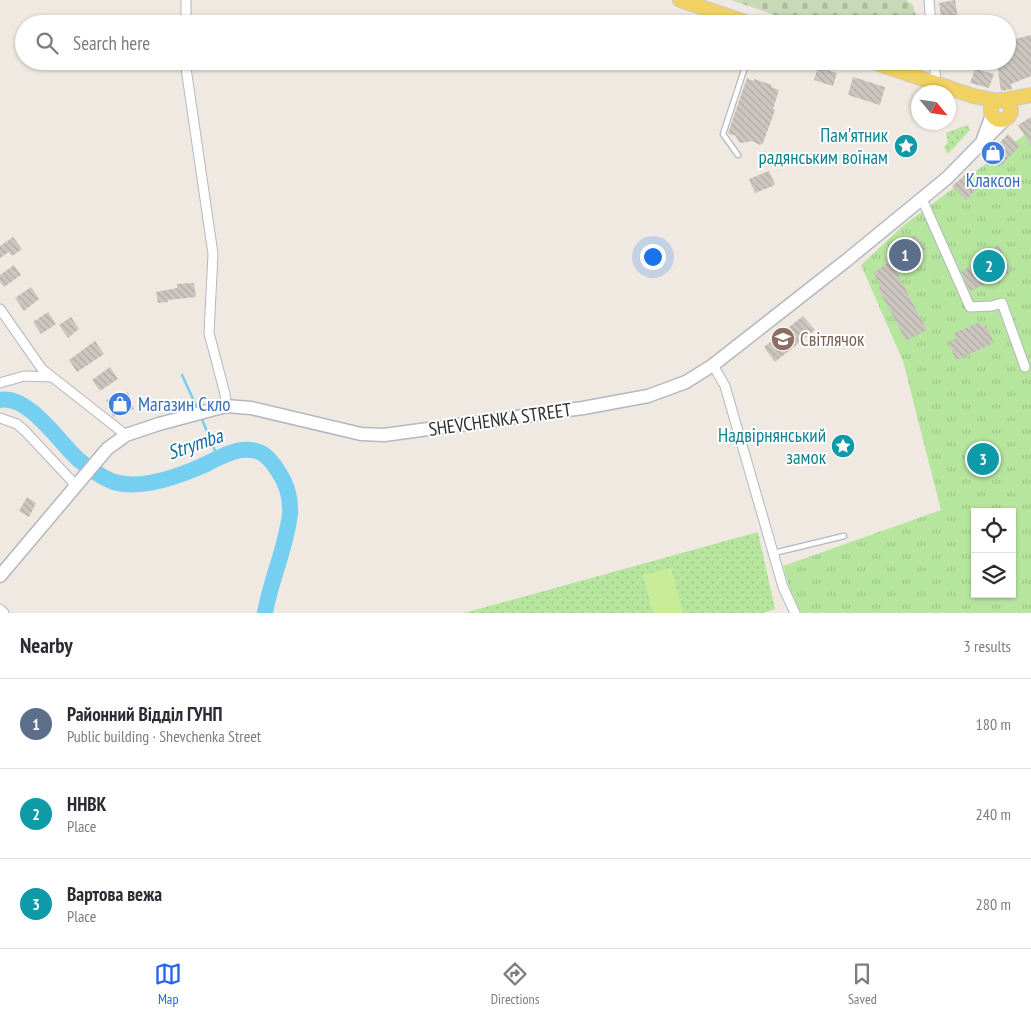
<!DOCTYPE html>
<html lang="en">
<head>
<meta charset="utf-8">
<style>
  :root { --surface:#fff; --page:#f7f7f7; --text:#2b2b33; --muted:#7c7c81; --line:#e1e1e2; --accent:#2563eb }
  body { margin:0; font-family:"PT Sans Narrow",sans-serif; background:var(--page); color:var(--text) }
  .controls { position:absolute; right:15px; bottom:15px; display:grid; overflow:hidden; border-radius:0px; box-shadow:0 1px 4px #0004 }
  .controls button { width:45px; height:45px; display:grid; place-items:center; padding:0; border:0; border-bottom:1px solid var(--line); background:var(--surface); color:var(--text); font:25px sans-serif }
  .compass { position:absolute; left:911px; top:85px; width:45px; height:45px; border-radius:50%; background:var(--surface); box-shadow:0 1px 4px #0004; rotate:119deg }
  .you { position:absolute; left:652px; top:256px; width:18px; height:18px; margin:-12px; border:4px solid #fff; border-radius:50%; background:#1a73e8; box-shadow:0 0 0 8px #1a73e833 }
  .badge { display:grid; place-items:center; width:32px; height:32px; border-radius:50%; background:var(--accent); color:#fff; font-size:16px; font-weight:700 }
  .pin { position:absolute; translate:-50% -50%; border:2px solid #fff; box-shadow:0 1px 5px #0006 }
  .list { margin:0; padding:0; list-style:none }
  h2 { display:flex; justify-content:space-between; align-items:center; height:65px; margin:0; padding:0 20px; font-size:21px }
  h2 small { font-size:16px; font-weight:400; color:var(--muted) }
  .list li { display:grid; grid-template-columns:32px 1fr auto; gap:15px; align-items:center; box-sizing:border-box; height:90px; padding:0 20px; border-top:1px solid var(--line) }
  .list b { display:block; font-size:19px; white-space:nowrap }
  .list p { margin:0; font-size:16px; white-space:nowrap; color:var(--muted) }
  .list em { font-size:16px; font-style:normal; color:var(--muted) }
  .icon { flex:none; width:28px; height:28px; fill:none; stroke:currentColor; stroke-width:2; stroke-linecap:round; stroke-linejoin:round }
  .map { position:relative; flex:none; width:1031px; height:613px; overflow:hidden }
  .search { position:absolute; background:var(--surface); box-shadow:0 1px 4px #0004; left:15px; right:15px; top:15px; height:55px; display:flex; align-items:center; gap:12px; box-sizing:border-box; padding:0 18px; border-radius:28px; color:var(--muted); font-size:19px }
  .sheet { height:335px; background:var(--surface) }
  nav { display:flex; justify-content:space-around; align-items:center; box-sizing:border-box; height:70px; border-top:1px solid var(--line); background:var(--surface); font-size:14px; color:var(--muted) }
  nav a { display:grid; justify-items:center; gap:2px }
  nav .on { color:var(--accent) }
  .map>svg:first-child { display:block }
</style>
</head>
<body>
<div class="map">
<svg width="1031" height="613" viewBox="0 0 1031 613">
  <defs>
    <pattern id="grass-dots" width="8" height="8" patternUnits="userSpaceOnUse" patternTransform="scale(1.25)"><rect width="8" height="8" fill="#b6e59e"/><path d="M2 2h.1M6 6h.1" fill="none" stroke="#9dc588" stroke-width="1.8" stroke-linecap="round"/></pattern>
    <pattern id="cemetery-stones" width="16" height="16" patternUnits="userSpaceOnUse" patternTransform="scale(1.25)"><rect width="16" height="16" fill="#c8d9b8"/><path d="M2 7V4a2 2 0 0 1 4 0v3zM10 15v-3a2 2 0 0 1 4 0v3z" fill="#acbb9e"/></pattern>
    <pattern id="park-tufts" width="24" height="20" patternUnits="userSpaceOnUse" patternTransform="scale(1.25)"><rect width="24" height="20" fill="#b6e59e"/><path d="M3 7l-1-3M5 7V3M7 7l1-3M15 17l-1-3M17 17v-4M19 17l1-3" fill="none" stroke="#9dc588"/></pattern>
    <pattern id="building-back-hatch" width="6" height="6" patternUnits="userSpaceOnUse" patternTransform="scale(1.25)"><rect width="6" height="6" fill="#cbc7bf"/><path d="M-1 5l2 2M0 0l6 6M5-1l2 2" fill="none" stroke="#afaba4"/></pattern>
  </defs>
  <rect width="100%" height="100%" fill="#efe9e1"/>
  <path fill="url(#grass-dots)" d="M967 125 970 130 948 154 944 147 948 142 946 133Z
    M758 532 775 609 763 613H464Z"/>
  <path fill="url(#cemetery-stones)" d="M731 0H906L913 5 918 24H801Z"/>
  <path fill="url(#park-tufts)" fill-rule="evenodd" d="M1031 130V613H797L783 566 941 510 903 361 861 265 904 225ZM975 512H1012V594H975Z"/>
  <path fill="#c9ec9a" d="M671 568 683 613H653L643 575Z"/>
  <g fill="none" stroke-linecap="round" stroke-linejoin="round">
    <path stroke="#75cff0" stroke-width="2.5" d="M182 375 198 410
      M201 417 218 458"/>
    <path stroke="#75cff0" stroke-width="16" d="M0 400C29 394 60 444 79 460 88 468 103 478 114 482 140 490 179 476 202 466 218 458 238 446 256 451 266 453 273 463 278 471 287 484 291 498 290 514 286 548 271 579 265 613"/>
  </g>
  <path fill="url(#building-back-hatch)" d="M955 0 959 24H942L939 3Z
    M1031 35V76L1011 84 1012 89 1001 91 997 63 1009 61 1007 41Z
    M818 67 837 73 833 86 814 80Z
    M975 69 994 74 989 88 970 83Z
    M853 77 885 87 880 105 848 95Z
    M747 78 754 81V79L772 85 771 87 779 90 773 109 775 110 763 143 760 145 752 141 742 143 739 142 735 135H731L728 133Z
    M1031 117V146L1018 125Z
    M1008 134 1020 146 1000 167 988 155Z
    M769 171 775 185 755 193 749 179Z
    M966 174 979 187 966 200 952 186Z
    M915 235 926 249 897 273 927 330 906 341 878 288 881 286 874 273 887 263 884 260Z
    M13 237 22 249 12 256 9 252 0 258V246Z
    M999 245 1011 272 970 291 961 271 983 260 979 254Z
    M14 265 21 275 4 287 0 282V275Z
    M194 283 196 297 168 300V302L158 303 156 292 177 288V284Z
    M31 287 39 299 24 311 15 298Z
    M48 312 56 324 41 334 33 322Z
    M803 316 815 330 775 362 764 347Z
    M71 317 79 329 68 338 59 325Z
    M980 322 982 327 986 325 994 343 956 360 948 342 957 338 954 333Z
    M95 341 104 354 77 372 69 360Z
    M110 367 118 379 100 391 92 380Z
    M128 392 134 409 113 417 106 400Z
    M27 497 36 503 29 517 19 511Z"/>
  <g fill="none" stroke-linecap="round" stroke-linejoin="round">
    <g stroke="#b4b7c1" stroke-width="7">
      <path id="lane" d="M738 155 723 134 747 61
        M774 553 844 536"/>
    </g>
    <g stroke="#b4b7c1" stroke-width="11">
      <path id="street" d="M929 0 931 24
        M186 24V0
        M185 61 213 254 209 333 225 394 226 406
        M934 61 936 82
        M922 199 970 307 992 306 1002 303 1025 367
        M0 309 42 369 126 435
        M713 365 725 386 783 587 795 613
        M0 383 24 376 52 377
        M0 418 17 424 25 431 71 480 75 486
        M0 609 4 613"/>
    </g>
    <g stroke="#b4b7c1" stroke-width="15">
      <path id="secondary" d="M983 139 992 115
        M0 576 107 449 126 435 159 424 226 406 251 408 361 434 384 435 583 408 648 396 686 382 713 365 847 260 947 178 1005 119"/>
    </g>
    <g stroke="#c9c9c9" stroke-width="16">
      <path id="primary" d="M680 0 751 24
        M870 61 973 96 999 101 1031 95
        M991 110a10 10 0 1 1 20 0a10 10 0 1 1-20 0Z"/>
    </g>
    <use href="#lane" stroke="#fff" stroke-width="4.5"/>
    <use href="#street" stroke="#fff" stroke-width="9"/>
    <use href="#secondary" stroke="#fff" stroke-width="12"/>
    <use href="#primary" stroke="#f2d163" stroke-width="14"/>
  </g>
  <defs>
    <g id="sight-disc" transform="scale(1.25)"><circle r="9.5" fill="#0f9aa8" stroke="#fff"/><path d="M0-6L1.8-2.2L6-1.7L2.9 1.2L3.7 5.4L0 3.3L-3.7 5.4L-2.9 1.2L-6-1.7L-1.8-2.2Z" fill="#fff"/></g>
    <g id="shop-disc" transform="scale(1.25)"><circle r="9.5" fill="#3f7fe0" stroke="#fff"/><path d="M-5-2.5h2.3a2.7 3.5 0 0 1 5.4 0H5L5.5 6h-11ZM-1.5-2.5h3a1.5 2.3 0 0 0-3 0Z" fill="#fff"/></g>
    <g id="school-disc" transform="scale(1.25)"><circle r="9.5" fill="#8d6e63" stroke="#fff"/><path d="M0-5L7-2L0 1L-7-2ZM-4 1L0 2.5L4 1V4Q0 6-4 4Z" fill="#fff"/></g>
  </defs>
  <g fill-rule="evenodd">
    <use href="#sight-disc" x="906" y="146"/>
    <use href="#shop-disc" x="993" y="153"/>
    <use href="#school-disc" x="783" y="339"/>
    <use href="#shop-disc" x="120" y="404"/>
    <use href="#sight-disc" x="843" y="446"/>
  </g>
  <g text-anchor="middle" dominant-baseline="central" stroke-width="4" stroke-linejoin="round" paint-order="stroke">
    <g font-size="19" fill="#0d838f" stroke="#fff" text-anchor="end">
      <text x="888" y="135">Пам'ятник<tspan x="888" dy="22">радянським воїнам</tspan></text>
      <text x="826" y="435">Надвірнянський<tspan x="826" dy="22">замок</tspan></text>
    </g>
    <g font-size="19" fill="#366cbe" stroke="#fff">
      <text x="993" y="180">Клаксон</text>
      <text x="138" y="404" text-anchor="start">Магазин Скло</text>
    </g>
    <g font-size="19" fill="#785e54" stroke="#fff" text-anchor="start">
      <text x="800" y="339">Світлячок</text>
    </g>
    <g font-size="19" fill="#2e2e2e" stroke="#fff">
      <text transform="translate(500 419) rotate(-8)">SHEVCHENKA STREET</text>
    </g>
    <g font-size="20" font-style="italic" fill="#0d6fa3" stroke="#fff">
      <text transform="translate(195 444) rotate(-19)">Strymba</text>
    </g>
  </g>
</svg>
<div class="controls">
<button><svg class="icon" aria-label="locate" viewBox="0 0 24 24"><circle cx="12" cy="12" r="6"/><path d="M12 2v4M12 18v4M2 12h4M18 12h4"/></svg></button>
<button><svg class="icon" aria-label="layers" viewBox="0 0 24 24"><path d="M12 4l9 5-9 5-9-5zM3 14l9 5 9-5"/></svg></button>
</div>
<svg class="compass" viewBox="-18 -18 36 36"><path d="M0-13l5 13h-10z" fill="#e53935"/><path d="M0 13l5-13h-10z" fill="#7c7c81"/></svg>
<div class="you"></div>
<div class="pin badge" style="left:905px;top:255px;background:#5c6f8a">1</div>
<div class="pin badge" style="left:989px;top:266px;background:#0f9aa8">2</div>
<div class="pin badge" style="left:983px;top:459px;background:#0f9aa8">3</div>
<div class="search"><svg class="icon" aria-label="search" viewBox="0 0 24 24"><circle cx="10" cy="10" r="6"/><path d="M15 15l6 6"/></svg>Search here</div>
</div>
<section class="sheet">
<h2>Nearby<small>3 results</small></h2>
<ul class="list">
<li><span class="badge" style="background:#5c6f8a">1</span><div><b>Районний Відділ ГУНП</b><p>Public building · Shevchenka Street</p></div><em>180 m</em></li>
<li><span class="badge" style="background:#0f9aa8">2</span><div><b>ННВК</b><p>Place</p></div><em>240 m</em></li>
<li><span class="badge" style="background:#0f9aa8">3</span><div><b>Вартова вежа</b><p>Place</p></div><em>280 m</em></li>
</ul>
</section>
<nav>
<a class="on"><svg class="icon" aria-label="map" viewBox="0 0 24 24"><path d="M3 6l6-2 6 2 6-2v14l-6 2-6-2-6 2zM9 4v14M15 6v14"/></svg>Map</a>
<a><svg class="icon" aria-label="directions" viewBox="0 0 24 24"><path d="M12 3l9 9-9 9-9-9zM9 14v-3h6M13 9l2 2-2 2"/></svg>Directions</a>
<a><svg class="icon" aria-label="saved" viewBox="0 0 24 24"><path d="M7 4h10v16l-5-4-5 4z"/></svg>Saved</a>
</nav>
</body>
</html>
